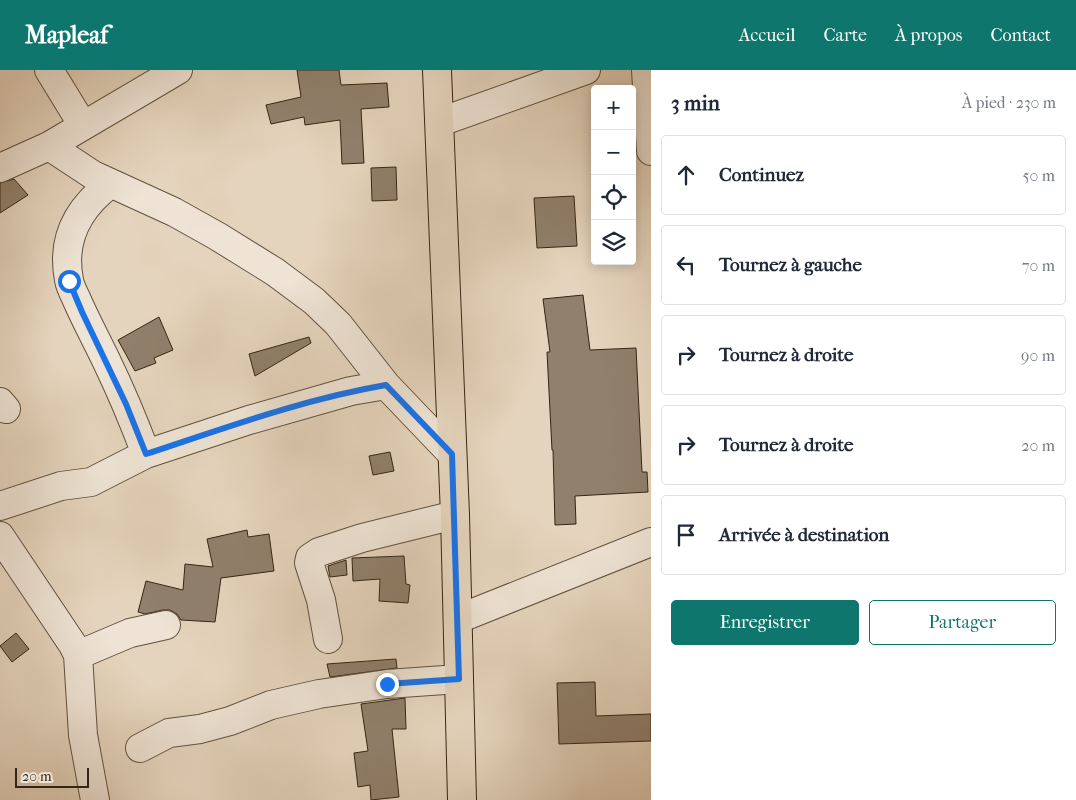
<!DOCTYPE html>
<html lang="fr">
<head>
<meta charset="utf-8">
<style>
  :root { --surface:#fff; --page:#f2f2f3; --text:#1f2937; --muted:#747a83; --line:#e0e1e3; --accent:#0f766e }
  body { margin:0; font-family:"IM FELL French Canon",serif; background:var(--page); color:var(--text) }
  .controls { position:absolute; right:15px; top:15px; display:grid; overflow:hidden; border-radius:5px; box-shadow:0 2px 12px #0003 }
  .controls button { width:45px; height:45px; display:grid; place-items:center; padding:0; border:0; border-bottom:1px solid var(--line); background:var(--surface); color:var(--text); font:25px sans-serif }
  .scale { position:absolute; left:15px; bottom:12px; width:74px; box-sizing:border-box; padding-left:5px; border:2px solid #342614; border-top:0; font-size:14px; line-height:18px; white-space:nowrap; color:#342614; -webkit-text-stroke:4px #eee3d4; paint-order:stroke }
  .stop { position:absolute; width:15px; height:15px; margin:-11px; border:4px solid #1a73e8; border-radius:50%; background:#fff }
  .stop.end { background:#1a73e8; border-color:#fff; box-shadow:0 1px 5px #0008 }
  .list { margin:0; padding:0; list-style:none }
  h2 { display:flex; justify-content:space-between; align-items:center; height:65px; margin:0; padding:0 20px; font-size:21px }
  h2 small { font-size:16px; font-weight:400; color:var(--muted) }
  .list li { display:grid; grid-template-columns:32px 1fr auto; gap:15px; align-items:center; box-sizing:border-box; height:80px; margin:0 10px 10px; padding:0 10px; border:1px solid var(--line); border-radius:5px }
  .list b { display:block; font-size:19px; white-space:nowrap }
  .list em { font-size:16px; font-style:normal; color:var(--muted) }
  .actions { display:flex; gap:10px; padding:15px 20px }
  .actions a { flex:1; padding:11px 0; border:1px solid var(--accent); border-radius:5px; text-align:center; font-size:18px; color:var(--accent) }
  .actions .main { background:var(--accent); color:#fff }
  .icon { flex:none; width:28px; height:28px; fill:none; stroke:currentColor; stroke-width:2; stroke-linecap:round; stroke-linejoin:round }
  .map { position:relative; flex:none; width:651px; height:730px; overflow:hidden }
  header { display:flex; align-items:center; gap:30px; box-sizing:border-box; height:70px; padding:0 25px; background:var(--accent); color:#fff }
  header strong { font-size:24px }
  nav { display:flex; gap:28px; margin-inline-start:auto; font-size:18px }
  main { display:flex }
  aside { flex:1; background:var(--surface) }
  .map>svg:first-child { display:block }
</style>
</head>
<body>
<header>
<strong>Mapleaf</strong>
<nav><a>Accueil</a><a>Carte</a><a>À propos</a><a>Contact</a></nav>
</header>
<main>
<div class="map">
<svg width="651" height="730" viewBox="0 0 651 730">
  <rect width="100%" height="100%" fill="#e5d4bd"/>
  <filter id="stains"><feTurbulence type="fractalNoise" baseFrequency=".004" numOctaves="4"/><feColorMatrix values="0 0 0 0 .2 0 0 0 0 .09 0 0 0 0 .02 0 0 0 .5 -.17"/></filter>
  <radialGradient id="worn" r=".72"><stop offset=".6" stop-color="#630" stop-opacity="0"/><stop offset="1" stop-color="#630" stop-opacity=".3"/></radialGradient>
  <path fill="#90806c" stroke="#342614" d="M297 0H339L341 15 387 13 389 37 361 39 364 93 342 94 340 50 305 55 304 47 271 54 266 35 301 27Z
    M396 97 397 130 372 131 371 98Z
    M14 109 28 125 0 143V113Z
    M574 126 577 176 537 178 534 128Z
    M583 225 590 280 636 278 642 402H647L648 422 575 426 576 454 555 455 553 380H552L547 282H550L543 229Z
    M159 247 173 280 154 288 156 293 135 301 118 270Z
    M309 267 311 273 255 306 249 284Z
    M390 382 394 401 373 405 369 386Z
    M247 460 248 467 269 464 274 501 221 508 215 552 181 550 177 544 170 540H163L145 544 138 542 146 511 183 520 185 494 213 497 207 469Z
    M404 486 406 514 410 515 408 533 379 531 380 509 353 511 352 488Z
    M346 490 347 505 330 507 328 496Z
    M16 563 29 579 12 592 0 576Z
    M396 589 397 598 330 607 327 594Z
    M595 612 596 646 651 644V671L559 674 557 613Z
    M405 628 406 659H392L399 727 371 730 370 715 358 717 354 683 368 681 361 634Z"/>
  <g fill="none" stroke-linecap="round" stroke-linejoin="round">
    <g stroke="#60523e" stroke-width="30">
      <path id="minor" d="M49 0 82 54
        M646 0 651 81
        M440 52 586 0
        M49 76 93 105 174 142 217 166 275 202 314 231 338 254 386 315 452 384
        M0 98 49 76 178 0
        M110 114C78 138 61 169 69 210 70 216 73 222 76 228 85 249 96 269 106 290 121 321 134 352 146 384
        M0 332 6 339
        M0 436 61 416 91 412 146 384 249 350 351 321 386 315
        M0 466 73 575 78 585 83 665 95 730
        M458 549 651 472
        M328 569 321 530 309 493 310 488 319 482 362 468 455 445
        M78 585 130 563 166 555
        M140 678 169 663 200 659 230 651 271 635 319 624 387 614 459 609"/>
    </g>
    <g stroke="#342614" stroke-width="30">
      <path id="major" d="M437 0 455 445 462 730"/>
    </g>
    <use href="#minor" stroke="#eee3d4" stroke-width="28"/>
    <use href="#major" stroke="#e5d4bd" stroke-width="28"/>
  </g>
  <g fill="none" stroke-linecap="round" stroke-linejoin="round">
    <path stroke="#1a73e8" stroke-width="6" d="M69 211 82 242 126 334 146 384C225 358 304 329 386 315L452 384 459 609 387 614"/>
  </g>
  <rect width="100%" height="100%" filter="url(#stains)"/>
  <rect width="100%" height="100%" fill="url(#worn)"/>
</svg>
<div class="controls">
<button>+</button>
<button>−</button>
<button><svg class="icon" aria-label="locate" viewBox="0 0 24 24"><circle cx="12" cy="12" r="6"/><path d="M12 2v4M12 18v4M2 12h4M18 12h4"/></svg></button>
<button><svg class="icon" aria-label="layers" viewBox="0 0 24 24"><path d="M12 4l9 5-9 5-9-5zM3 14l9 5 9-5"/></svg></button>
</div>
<div class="scale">20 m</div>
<div class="stop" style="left:69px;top:211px"></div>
<div class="stop end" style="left:387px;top:614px"></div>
</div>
<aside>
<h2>3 min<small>À pied · 230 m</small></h2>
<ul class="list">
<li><svg class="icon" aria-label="ahead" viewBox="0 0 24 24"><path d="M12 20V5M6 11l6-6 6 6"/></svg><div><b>Continuez</b></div><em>50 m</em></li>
<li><svg class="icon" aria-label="left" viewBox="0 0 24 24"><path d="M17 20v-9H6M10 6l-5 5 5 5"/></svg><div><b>Tournez à gauche</b></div><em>70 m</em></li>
<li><svg class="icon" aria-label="right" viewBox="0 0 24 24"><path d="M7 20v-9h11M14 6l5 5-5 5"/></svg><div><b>Tournez à droite</b></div><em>90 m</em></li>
<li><svg class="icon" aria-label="right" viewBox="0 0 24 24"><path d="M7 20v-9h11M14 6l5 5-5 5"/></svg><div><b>Tournez à droite</b></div><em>20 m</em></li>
<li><svg class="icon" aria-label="arrive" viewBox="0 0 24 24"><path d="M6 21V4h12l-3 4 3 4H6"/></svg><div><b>Arrivée à destination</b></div></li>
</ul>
<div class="actions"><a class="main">Enregistrer</a><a>Partager</a></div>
</aside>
</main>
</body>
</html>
